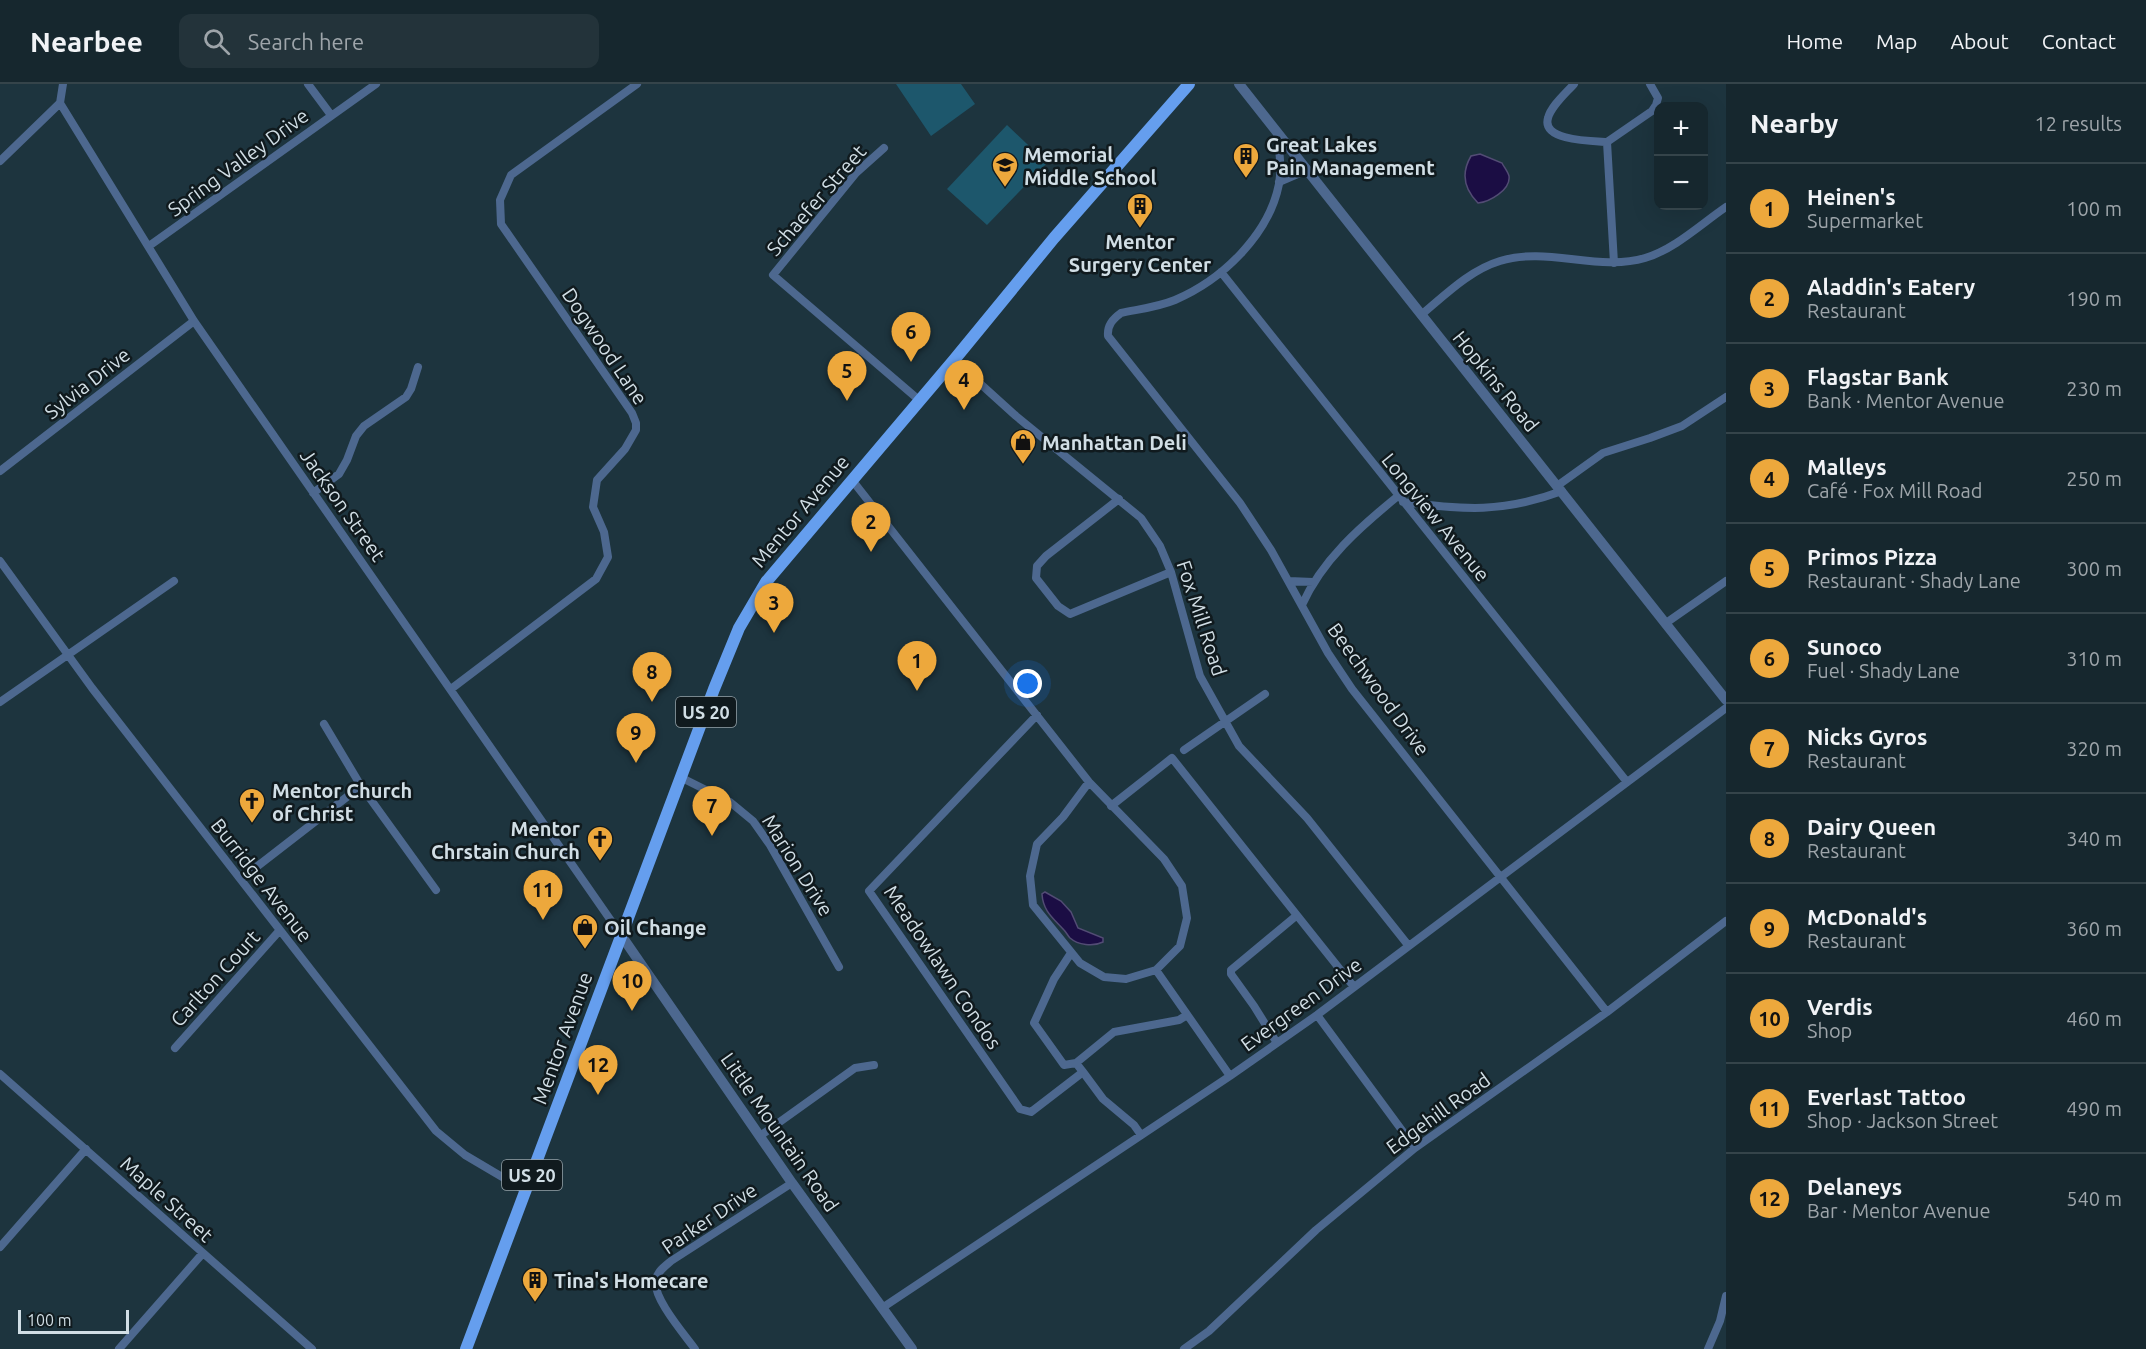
<!DOCTYPE html>
<html lang="en">
<head>
<meta charset="utf-8">
<style>
  :root { --surface:#16272e; --page:#23333a; --text:#f1f3f6; --muted:#9ea5aa; --line:#35444a; --accent:#eda83c }
  body { margin:0; font-family:Ubuntu,sans-serif; background:var(--page); color:var(--text) }
  .controls { position:absolute; right:18px; top:18px; display:grid; overflow:hidden; border-radius:12px; box-shadow:0 6px 24px #0002 }
  .controls button { width:54px; height:54px; display:grid; place-items:center; padding:0; border:0; border-bottom:2px solid var(--line); background:var(--surface); color:var(--text); font:30px sans-serif }
  .scale { position:absolute; left:18px; bottom:15px; width:111px; box-sizing:border-box; padding-left:6px; border:3px solid #d1dee5; border-top:0; font-size:16px; line-height:21px; white-space:nowrap; color:#d1dee5; -webkit-text-stroke:4px #101a1e; paint-order:stroke }
  .you { position:absolute; left:1028px; top:600px; width:21px; height:21px; margin:-15px; border:4px solid #fff; border-radius:50%; background:#1a73e8; box-shadow:0 0 0 9px #1a73e833 }
  .badge { display:grid; place-items:center; width:39px; height:39px; border-radius:50%; background:var(--accent); color:#111; font-size:20px; font-weight:700 }
  .pin { position:absolute; translate:-50% -50px; filter:drop-shadow(0 2px 3px #0008) }
  .pin::after { content:''; position:absolute; top:32px; width:21px; height:18px; background:inherit; clip-path:polygon(0 0,100% 0,50% 100%) }
  .list { margin:0; padding:0; list-style:none }
  h2 { display:flex; justify-content:space-between; align-items:center; height:78px; margin:0; padding:0 24px; font-size:26px }
  h2 small { font-size:20px; font-weight:400; color:var(--muted) }
  .list li { display:grid; grid-template-columns:39px 1fr auto; gap:18px; align-items:center; box-sizing:border-box; height:90px; padding:0 24px; border-top:2px solid var(--line) }
  .list b { display:block; font-size:22px; white-space:nowrap }
  .list p { margin:0; font-size:20px; white-space:nowrap; color:var(--muted) }
  .list em { font-size:20px; font-style:normal; color:var(--muted) }
  .icon { flex:none; width:33px; height:33px; fill:none; stroke:currentColor; stroke-width:2; stroke-linecap:round; stroke-linejoin:round }
  .map { position:relative; flex:none; width:1726px; height:1265px; overflow:hidden }
  header { display:flex; align-items:center; gap:36px; box-sizing:border-box; height:84px; padding:0 30px; background:var(--surface); border-bottom:2px solid var(--line) }
  header strong { font-size:28px }
  nav { display:flex; gap:33px; margin-inline-start:auto; font-size:21px }
  .search { width:420px; height:54px; background:var(--page); display:flex; align-items:center; gap:15px; box-sizing:border-box; padding:0 21px; border-radius:12px; color:var(--muted); font-size:22px }
  main { display:flex }
  aside { flex:1; background:var(--surface) }
  .map>svg:first-child { display:block }
</style>
</head>
<body>
<header>
<strong>Nearbee</strong>
<div class="search"><svg class="icon" aria-label="search" viewBox="0 0 24 24"><circle cx="10" cy="10" r="6"/><path d="M15 15l6 6"/></svg>Search here</div>
<nav><a>Home</a><a>Map</a><a>About</a><a>Contact</a></nav>
</header>
<main>
<div class="map">
<svg width="1726" height="1265" viewBox="0 0 1726 1265">
  <rect width="100%" height="100%" fill="#1d343e"/>
  <path fill="#1d576c" d="M896 0H961L975 20 931 52Z
    M1007 41 1047 79 987 141 947 105Z"/>
  <path fill="#1b0d44" stroke="#524c74" stroke-width="1.5" d="M1480 70 1502 79C1504 83 1508 88 1509 92 1511 106 1489 118 1478 119 1464 105 1461 89 1471 72Z
    M1045 808 1061 817 1071 828 1078 844 1103 854V858C1093 863 1078 861 1070 854 1068 852 1066 848 1064 846 1053 834 1043 827 1042 810Z"/>
  <g fill="none" stroke-linecap="round" stroke-linejoin="round">
    <path stroke="#4d688f" stroke-width="8" d="M63 0 60 19 194 237 621 851
      M308 0 331 31
      M1574 0C1566 9 1551 22 1548 34 1541 57 1593 57 1607 58L1652 27 1656 21 1658 14 1650 0
      M1277 49C1279 65 1282 83 1279 100 1269 151 1222 196 1175 216 1158 223 1140 225 1121 229 1113 235 1107 241 1108 252L1240 419 1271 466 1328 569 1352 605 1607 928
      M1607 58 1614 179
      M884 64 856 89 773 191 919 316
      M0 77 60 19
      M1279 98 1307 86
      M149 162 376 0
      M1221 188 1627 698
      M1421 231C1445 211 1470 186 1500 177 1547 162 1598 188 1645 174 1675 165 1701 140 1726 123
      M954 276 1016 332 1141 434 1160 462 1171 488 1200 592 1239 662 1307 734 1408 861
      M0 387 194 237
      M852 396 1089 698 1164 775 1182 802 1187 834 1180 862 1156 886 1126 895 1104 893 1080 879 1033 821 1030 792 1037 760 1063 733 1089 698
      M1557 402 1603 369 1650 354 1682 342 1726 313
      M313 409 339 390 347 376 356 352 364 342 406 313 411 305 418 283
      M1119 415 1046 472 1037 482 1036 494 1058 522 1070 530 1171 488
      M1403 418C1464 426 1503 429 1562 407
      M0 477 92 604 436 1047 465 1071 526 1107
      M1289 497 1313 498
      M1302 521C1322 476 1360 443 1398 412
      M1666 539 1726 497
      M451 605 596 495 608 473 604 448 593 423 597 396 625 365 636 346V339L632 329 501 140 500 116 511 91 637 0
      M0 618 174 497
      M1037 631 869 807 1020 1025 1031 1028 1083 988 1076 979 1114 948 1179 936 1187 931
      M324 640 361 702 436 806
      M1184 666 1265 610
      M682 694 730 718 753 737 770 761 839 883
      M1111 722 1172 674 1354 903
      M241 795 361 702
      M1071 869 1054 895 1034 939 1064 981 1076 979
      M1156 886 1230 992
      M1317 931 1415 1064
      M1277 959 1254 922 1231 890V886L1296 832
      M175 964 280 846
      M1083 988 1103 1015 1134 1041 1141 1051
      M0 990 312 1265
      M760 1052 855 984 874 981
      M0 1163 86 1065
      M882 1224 1230 992 1317 931 1726 624
      M119 1265 203 1169
      M695 1265C684 1250 651 1212 656 1195 658 1187 665 1182 671 1177L792 1099
      M1184 1265 1209 1247 1316 1146 1415 1064 1607 928 1726 837
      M1708 1265 1720 1237 1726 1212"/>
    <path stroke="#4d688f" stroke-width="10" d="M1239 0 1726 616
      M621 851 792 1099 912 1265"/>
    <path stroke="#659eee" stroke-width="12" d="M466 1265 714 605 739 544 766 498 954 276 1054 154 1189 0"/>
  </g>
  <defs>
    <g id="building-pin" transform="scale(1.35)"><path d="M0 17L-7.5 6A9.5 9.5 0 1 1 7.5 6Z" fill="#eda83c" stroke="#101a1e"/><path d="M-4-6H4V6H1V3H-1V6H-4ZM-2.5-4.3h1.7v1.8h-1.7ZM.8-4.3h1.7v1.8H.8ZM-2.5-1h1.7V.8h-1.7ZM.8-1h1.7V.8H.8Z" fill="#111"/></g>
    <g id="school-pin" transform="scale(1.35)"><path d="M0 17L-7.5 6A9.5 9.5 0 1 1 7.5 6Z" fill="#eda83c" stroke="#101a1e"/><path d="M0-5L7-2L0 1L-7-2ZM-4 1L0 2.5L4 1V4Q0 6-4 4Z" fill="#111"/></g>
    <g id="shop-pin" transform="scale(1.35)"><path d="M0 17L-7.5 6A9.5 9.5 0 1 1 7.5 6Z" fill="#eda83c" stroke="#101a1e"/><path d="M-5-2.5h2.3a2.7 3.5 0 0 1 5.4 0H5L5.5 6h-11ZM-1.5-2.5h3a1.5 2.3 0 0 0-3 0Z" fill="#111"/></g>
    <g id="church-pin" transform="scale(1.35)"><path d="M0 17L-7.5 6A9.5 9.5 0 1 1 7.5 6Z" fill="#eda83c" stroke="#101a1e"/><path d="M-1.2-6h2.4v3.5h3.3v2.4h-3.3V6h-2.4V-.1h-3.3v-2.4h3.3Z" fill="#111"/></g>
  </defs>
  <g fill-rule="evenodd">
    <use href="#building-pin" x="1246" y="72"/>
    <use href="#school-pin" x="1005" y="81"/>
    <use href="#building-pin" x="1140" y="122"/>
    <use href="#shop-pin" x="1023" y="358"/>
    <use href="#church-pin" x="252" y="717"/>
    <use href="#church-pin" x="600" y="755"/>
    <use href="#shop-pin" x="585" y="843"/>
    <use href="#building-pin" x="535" y="1196"/>
  </g>
  <g text-anchor="middle" dominant-baseline="central" stroke-width="5" stroke-linejoin="round" paint-order="stroke">
    <g fill="#101a1e" stroke="#97a3a9" stroke-width="1.5">
      <rect x="676" y="613" width="60" height="30" rx="4.5"/>
      <rect x="502" y="1076" width="60" height="30" rx="4.5"/>
    </g>
    <g font-size="18" font-weight="bold" fill="#d1dee5">
      <text x="706" y="628">US 20</text>
      <text x="532" y="1091">US 20</text>
    </g>
    <g font-size="20" font-weight="bold" fill="#d1dee5" stroke="#101a1e" text-anchor="start">
      <text x="1266" y="60">Great Lakes<tspan x="1266" dy="23">Pain Management</tspan></text>
      <text x="1024" y="70">Memorial<tspan x="1024" dy="23">Middle School</tspan></text>
      <text x="1140" y="157" text-anchor="middle">Mentor<tspan x="1140" dy="23">Surgery Center</tspan></text>
      <text x="1042" y="358">Manhattan Deli</text>
      <text x="272" y="706">Mentor Church<tspan x="272" dy="23">of Christ</tspan></text>
      <text x="580" y="744" text-anchor="end">Mentor<tspan x="580" dy="23">Chrstain Church</tspan></text>
      <text x="604" y="843">Oil Change</text>
      <text x="554" y="1196">Tina's Homecare</text>
    </g>
    <g font-size="20" fill="#d1dee5" stroke="#101a1e">
      <text transform="translate(238 78) rotate(-36)">Spring Valley Drive</text>
      <text transform="translate(816 116) rotate(-49)">Schaefer Street</text>
      <text transform="translate(605 262) rotate(56)">Dogwood Lane</text>
      <text transform="translate(1496 297) rotate(51)">Hopkins Road</text>
      <text transform="translate(87 299) rotate(-38)">Sylvia Drive</text>
      <text transform="translate(343 421) rotate(55)">Jackson Street</text>
      <text transform="translate(800 427) rotate(-50)">Mentor Avenue</text>
      <text transform="translate(1436 433) rotate(51)">Longview Avenue</text>
      <text transform="translate(1202 534) rotate(72)">Fox Mill Road</text>
      <text transform="translate(1379 605) rotate(54)">Beechwood Drive</text>
      <text transform="translate(798 781) rotate(58)">Marion Drive</text>
      <text transform="translate(262 796) rotate(52)">Burridge Avenue</text>
      <text transform="translate(943 883) rotate(56)">Meadowlawn Condos</text>
      <text transform="translate(215 894) rotate(-48)">Carlton Court</text>
      <text transform="translate(1301 920) rotate(-36)">Evergreen Drive</text>
      <text transform="translate(562 954) rotate(-70)">Mentor Avenue</text>
      <text transform="translate(1438 1029) rotate(-36)">Edgehill Road</text>
      <text transform="translate(780 1048) rotate(55)">Little Mountain Road</text>
      <text transform="translate(167 1115) rotate(42)">Maple Street</text>
      <text transform="translate(709 1134) rotate(-34)">Parker Drive</text>
    </g>
  </g>
</svg>
<div class="controls">
<button>+</button>
<button>−</button>
</div>
<div class="scale">100 m</div>
<div class="you"></div>
<div class="pin badge" style="left:917px;top:607px">1</div>
<div class="pin badge" style="left:871px;top:468px">2</div>
<div class="pin badge" style="left:774px;top:549px">3</div>
<div class="pin badge" style="left:964px;top:326px">4</div>
<div class="pin badge" style="left:847px;top:317px">5</div>
<div class="pin badge" style="left:911px;top:278px">6</div>
<div class="pin badge" style="left:712px;top:752px">7</div>
<div class="pin badge" style="left:652px;top:618px">8</div>
<div class="pin badge" style="left:636px;top:679px">9</div>
<div class="pin badge" style="left:632px;top:927px">10</div>
<div class="pin badge" style="left:543px;top:836px">11</div>
<div class="pin badge" style="left:598px;top:1011px">12</div>
</div>
<aside>
<h2>Nearby<small>12 results</small></h2>
<ul class="list">
<li><span class="badge">1</span><div><b>Heinen's</b><p>Supermarket</p></div><em>100 m</em></li>
<li><span class="badge">2</span><div><b>Aladdin's Eatery</b><p>Restaurant</p></div><em>190 m</em></li>
<li><span class="badge">3</span><div><b>Flagstar Bank</b><p>Bank · Mentor Avenue</p></div><em>230 m</em></li>
<li><span class="badge">4</span><div><b>Malleys</b><p>Café · Fox Mill Road</p></div><em>250 m</em></li>
<li><span class="badge">5</span><div><b>Primos Pizza</b><p>Restaurant · Shady Lane</p></div><em>300 m</em></li>
<li><span class="badge">6</span><div><b>Sunoco</b><p>Fuel · Shady Lane</p></div><em>310 m</em></li>
<li><span class="badge">7</span><div><b>Nicks Gyros</b><p>Restaurant</p></div><em>320 m</em></li>
<li><span class="badge">8</span><div><b>Dairy Queen</b><p>Restaurant</p></div><em>340 m</em></li>
<li><span class="badge">9</span><div><b>McDonald's</b><p>Restaurant</p></div><em>360 m</em></li>
<li><span class="badge">10</span><div><b>Verdis</b><p>Shop</p></div><em>460 m</em></li>
<li><span class="badge">11</span><div><b>Everlast Tattoo</b><p>Shop · Jackson Street</p></div><em>490 m</em></li>
<li><span class="badge">12</span><div><b>Delaneys</b><p>Bar · Mentor Avenue</p></div><em>540 m</em></li>
</ul>
</aside>
</main>
</body>
</html>
